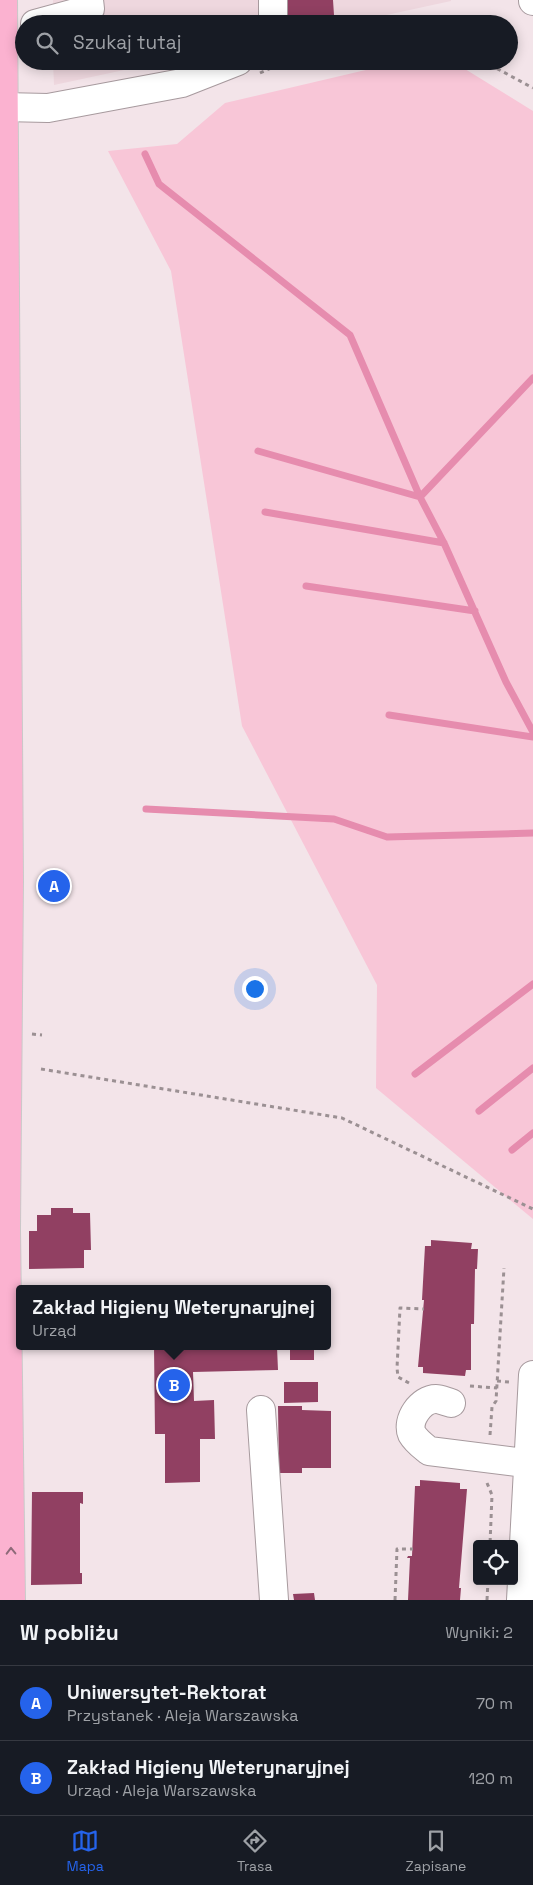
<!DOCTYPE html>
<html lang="pl">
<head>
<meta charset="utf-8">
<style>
  :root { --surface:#171b24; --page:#242831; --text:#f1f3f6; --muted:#9ea1a6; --line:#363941; --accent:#2563eb }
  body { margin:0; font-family:"Space Grotesk",sans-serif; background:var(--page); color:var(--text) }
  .controls { position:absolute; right:15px; bottom:15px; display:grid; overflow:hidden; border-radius:5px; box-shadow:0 2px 12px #0003 }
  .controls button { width:45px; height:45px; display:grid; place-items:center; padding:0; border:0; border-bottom:1px solid var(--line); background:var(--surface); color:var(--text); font:25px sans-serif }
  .you { position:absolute; left:254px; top:988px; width:18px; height:18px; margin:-12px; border:4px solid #fff; border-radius:50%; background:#1a73e8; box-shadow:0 0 0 8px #1a73e833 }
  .badge { display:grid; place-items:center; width:32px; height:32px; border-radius:50%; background:var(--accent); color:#fff; font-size:16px; font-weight:700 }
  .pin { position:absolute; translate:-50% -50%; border:2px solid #fff; box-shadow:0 1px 5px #0006 }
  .popup { position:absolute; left:16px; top:1285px; width:315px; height:65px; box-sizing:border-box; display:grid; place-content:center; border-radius:5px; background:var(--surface); filter:drop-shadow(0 1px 4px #0005); font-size:16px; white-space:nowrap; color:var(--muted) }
  .popup b { font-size:19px; color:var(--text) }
  .popup::after { content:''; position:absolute; left:50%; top:100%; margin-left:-10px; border:10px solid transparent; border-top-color:var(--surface) }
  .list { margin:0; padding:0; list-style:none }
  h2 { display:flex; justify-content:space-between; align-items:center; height:65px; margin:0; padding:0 20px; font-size:21px }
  h2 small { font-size:16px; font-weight:400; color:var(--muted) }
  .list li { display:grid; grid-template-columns:32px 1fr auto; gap:15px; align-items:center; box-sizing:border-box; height:75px; padding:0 20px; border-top:1px solid var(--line) }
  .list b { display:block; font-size:19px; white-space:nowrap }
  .list p { margin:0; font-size:16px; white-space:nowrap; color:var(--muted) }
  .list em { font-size:16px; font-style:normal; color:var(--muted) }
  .icon { flex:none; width:28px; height:28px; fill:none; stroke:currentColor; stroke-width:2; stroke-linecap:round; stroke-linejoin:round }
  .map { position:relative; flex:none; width:533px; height:1600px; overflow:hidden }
  .search { position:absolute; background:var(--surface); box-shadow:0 2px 12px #0003; left:15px; right:15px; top:15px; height:55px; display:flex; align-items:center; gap:12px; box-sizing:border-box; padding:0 18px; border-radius:28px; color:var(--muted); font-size:19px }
  .sheet { height:215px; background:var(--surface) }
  nav { display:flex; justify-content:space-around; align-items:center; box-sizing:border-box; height:70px; border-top:1px solid var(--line); background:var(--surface); font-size:14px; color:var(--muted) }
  nav a { display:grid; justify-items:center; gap:2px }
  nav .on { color:var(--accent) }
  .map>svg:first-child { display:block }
</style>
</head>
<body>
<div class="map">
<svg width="533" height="1600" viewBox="0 0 533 1600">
  <rect width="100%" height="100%" fill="#f3e4e9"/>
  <path fill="#eed7de" d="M53 0H451V1L345 24H53Z
    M53 61H166L54 85Z"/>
  <path fill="#f8c6d7" d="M404 61H452L533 111V1219L376 1088 377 985 242 726 171 271 108 151 177 144 225 103Z"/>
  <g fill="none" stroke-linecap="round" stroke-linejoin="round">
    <path stroke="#e68cae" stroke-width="7" d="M145 154 159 184 350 335 420 497 444 543 506 682 533 732
      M258 451 420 497 533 378
      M265 512 444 543
      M306 586 475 611
      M389 715 533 737
      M146 809 334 819 387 837 533 833
      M415 1074 533 984
      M479 1111 533 1068
      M512 1150 533 1133"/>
  </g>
  <path fill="#914062" d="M287 0H333L334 15 287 16Z
    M51 1208H73V1213H90L91 1250H84V1268L29 1269V1231H37V1215H51Z
    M431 1240 472 1243 471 1249H478L477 1269H475L474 1324H471V1370H466L465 1376 423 1373V1367H418L424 1300H422L425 1246H431Z
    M154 1346 277 1347 278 1370 193 1372 194 1401 214 1400 215 1439H200V1482L165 1483V1434H155Z
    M290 1346H314V1360H290Z
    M284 1382H318V1402L284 1403Z
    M278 1406H302V1410L331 1411V1468H302V1473H279Z
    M420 1480 460 1483V1489H467L459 1588H461L460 1600H408L410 1558H407L408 1556H412L415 1486H420Z
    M32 1492H83V1504L80 1503V1573H82V1584L31 1585Z
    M314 1593 315 1600H294L293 1594Z"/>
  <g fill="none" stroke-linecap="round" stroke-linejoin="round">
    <g stroke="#a79a9e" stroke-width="30">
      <path id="minor" d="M273 0V24
        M533 0V1
        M35 24 90 9 89 0
        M3 107 48 108 182 83 238 61
        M451 1403C447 1402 440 1399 436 1399 421 1399 406 1420 412 1434 416 1441 423 1446 429 1451L533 1464
        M261 1410 274 1600
        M521 1600 533 1375"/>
    </g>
    <g stroke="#cac9c9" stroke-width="30">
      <path id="major" d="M3 0 9 881 6 1229 11 1600"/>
    </g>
    <path stroke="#9b9093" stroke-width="3" stroke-dasharray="4 4" stroke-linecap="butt" d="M483 61 533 88
      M260 73 280 64 303 61
      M32 1034 42 1035
      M41 1069 342 1118 533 1209
      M497 1381 509 1382
      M409 1383 398 1377 397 1368 400 1308 424 1309
      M470 1386 497 1388
      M490 1435 492 1407 496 1401 504 1268
      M487 1483 492 1495 490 1544
      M395 1600 397 1549H413
      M487 1600 488 1581"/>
    <use href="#minor" stroke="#fff" stroke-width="28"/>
    <use href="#major" stroke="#fbb2d0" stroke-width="28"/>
  </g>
  <defs><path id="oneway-chevron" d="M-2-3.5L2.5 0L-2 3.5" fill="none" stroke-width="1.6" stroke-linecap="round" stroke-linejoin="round" transform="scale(1.25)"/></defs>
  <use stroke="#8e6a79" href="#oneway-chevron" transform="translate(11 1551) rotate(-91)"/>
</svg>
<div class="controls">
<button><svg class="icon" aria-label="locate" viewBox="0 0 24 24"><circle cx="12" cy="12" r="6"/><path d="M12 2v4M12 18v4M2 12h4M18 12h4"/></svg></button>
</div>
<div class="you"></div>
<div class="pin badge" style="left:54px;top:886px">A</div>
<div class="pin badge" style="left:174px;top:1385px">B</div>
<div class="popup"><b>Zakład Higieny Weterynaryjnej</b>Urząd</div>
<div class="search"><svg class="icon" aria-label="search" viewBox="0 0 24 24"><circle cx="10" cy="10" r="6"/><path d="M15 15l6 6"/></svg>Szukaj tutaj</div>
</div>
<section class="sheet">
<h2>W pobliżu<small>Wyniki: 2</small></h2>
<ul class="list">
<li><span class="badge">A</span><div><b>Uniwersytet-Rektorat</b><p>Przystanek · Aleja Warszawska</p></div><em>70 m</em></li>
<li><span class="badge">B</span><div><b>Zakład Higieny Weterynaryjnej</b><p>Urząd · Aleja Warszawska</p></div><em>120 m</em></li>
</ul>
</section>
<nav>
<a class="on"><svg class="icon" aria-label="map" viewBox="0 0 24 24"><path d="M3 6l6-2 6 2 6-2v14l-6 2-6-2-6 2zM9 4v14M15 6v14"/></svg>Mapa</a>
<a><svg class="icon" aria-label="directions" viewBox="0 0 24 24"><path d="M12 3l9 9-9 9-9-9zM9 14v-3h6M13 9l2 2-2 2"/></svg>Trasa</a>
<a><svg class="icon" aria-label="saved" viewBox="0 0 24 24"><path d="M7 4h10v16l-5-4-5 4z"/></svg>Zapisane</a>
</nav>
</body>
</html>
